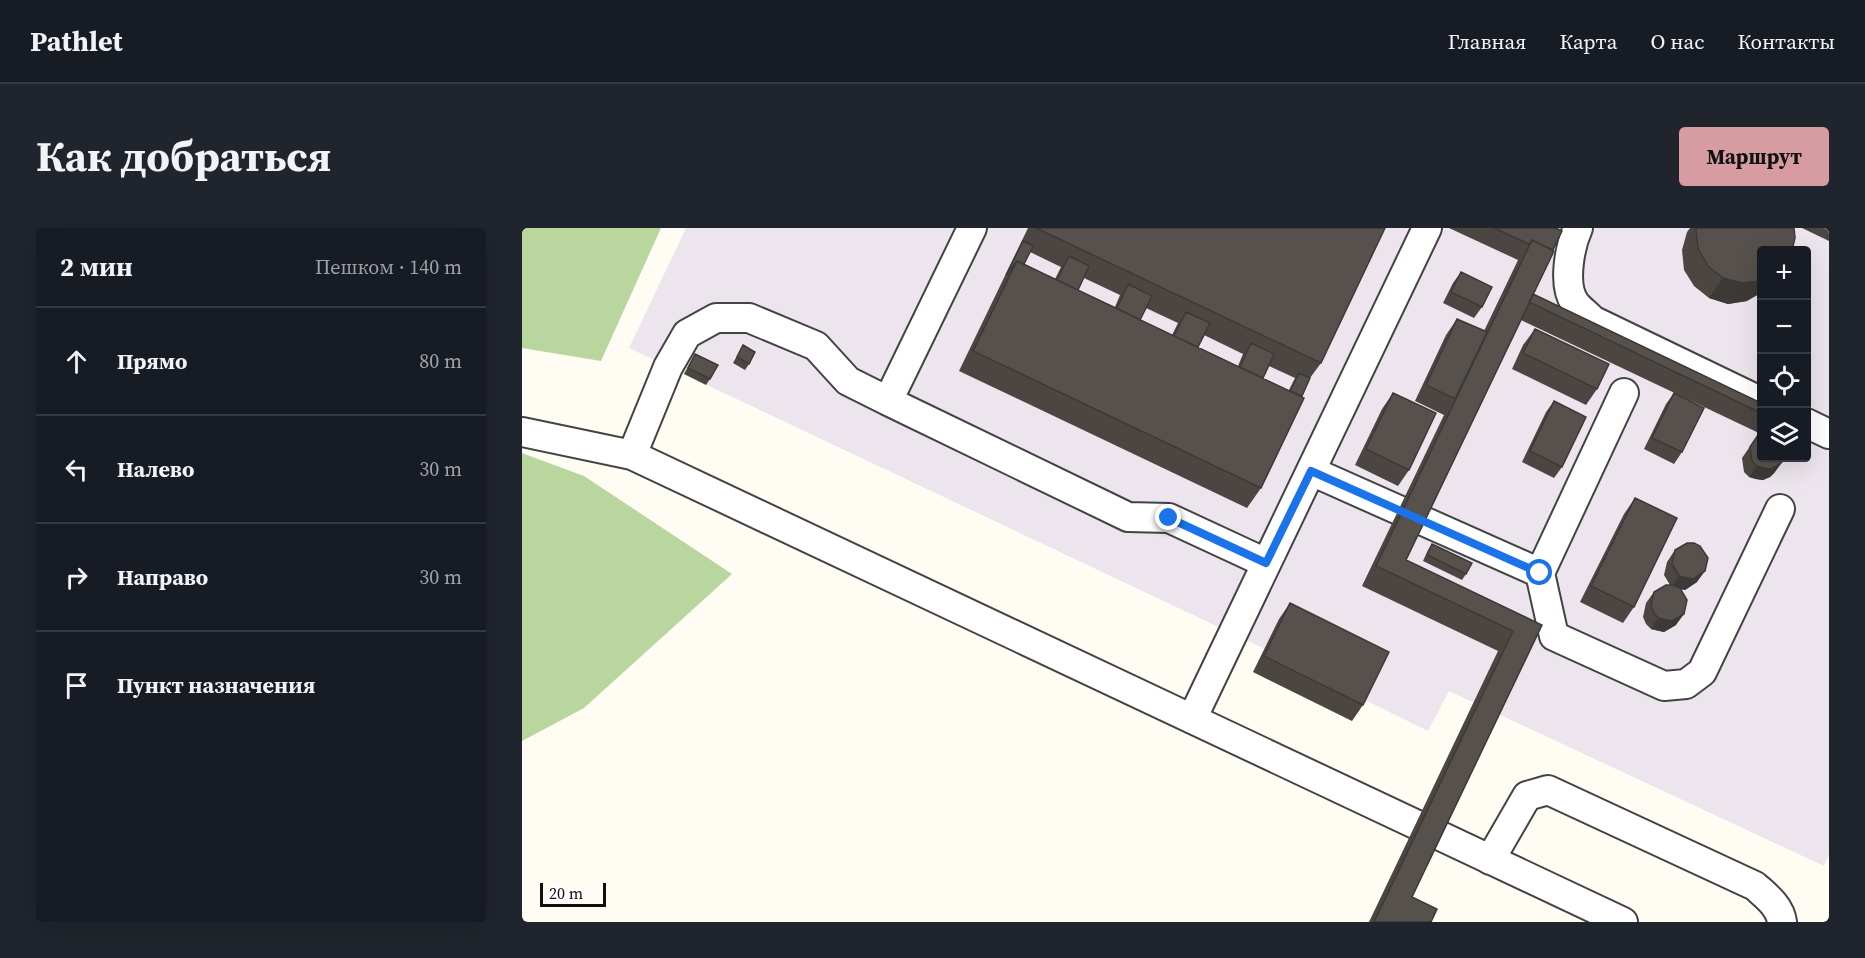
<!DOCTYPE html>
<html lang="ru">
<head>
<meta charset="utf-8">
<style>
  :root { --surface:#171b24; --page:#20242c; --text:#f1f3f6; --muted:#9ea1a6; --line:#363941; --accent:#d69ca2 }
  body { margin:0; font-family:"Source Serif 4",serif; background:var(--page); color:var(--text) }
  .controls { position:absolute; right:18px; top:18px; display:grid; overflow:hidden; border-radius:6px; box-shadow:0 6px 24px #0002 }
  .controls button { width:54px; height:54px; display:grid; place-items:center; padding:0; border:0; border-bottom:2px solid var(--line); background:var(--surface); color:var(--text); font:30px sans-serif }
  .scale { position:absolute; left:18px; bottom:15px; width:66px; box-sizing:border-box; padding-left:6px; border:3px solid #101010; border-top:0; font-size:16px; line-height:21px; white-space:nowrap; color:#101010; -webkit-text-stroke:4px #fff; paint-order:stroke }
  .stop { position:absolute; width:18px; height:18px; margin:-14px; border:4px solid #1a73e8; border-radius:50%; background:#fff }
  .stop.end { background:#1a73e8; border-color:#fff; box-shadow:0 2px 6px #0008 }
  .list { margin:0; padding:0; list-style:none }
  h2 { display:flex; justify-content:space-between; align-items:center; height:78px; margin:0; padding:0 24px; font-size:26px }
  h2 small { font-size:20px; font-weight:400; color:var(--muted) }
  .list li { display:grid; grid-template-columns:39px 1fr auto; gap:18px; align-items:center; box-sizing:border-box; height:108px; padding:0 24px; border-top:2px solid var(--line) }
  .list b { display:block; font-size:22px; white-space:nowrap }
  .list em { font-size:20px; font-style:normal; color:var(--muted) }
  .icon { flex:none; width:33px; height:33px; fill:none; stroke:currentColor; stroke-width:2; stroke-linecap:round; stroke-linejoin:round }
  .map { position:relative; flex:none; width:1307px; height:694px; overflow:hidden; border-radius:6px }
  header { display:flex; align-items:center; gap:36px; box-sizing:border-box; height:84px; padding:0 30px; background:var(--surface); border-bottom:2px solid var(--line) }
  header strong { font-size:28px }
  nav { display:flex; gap:33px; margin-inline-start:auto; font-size:21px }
  .intro { display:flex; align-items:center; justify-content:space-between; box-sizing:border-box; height:144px; padding:0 36px }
  h1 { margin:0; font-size:42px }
  .button { padding:15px 27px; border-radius:6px; background:var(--accent); color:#111; font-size:21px; font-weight:700 }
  main { display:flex; gap:36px; padding:0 36px }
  aside { flex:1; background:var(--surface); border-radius:6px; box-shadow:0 6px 24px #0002 }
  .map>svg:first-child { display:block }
</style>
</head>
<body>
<header>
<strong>Pathlet</strong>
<nav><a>Главная</a><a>Карта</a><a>О нас</a><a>Контакты</a></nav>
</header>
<div class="intro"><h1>Как добраться</h1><a class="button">Маршрут</a></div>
<main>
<aside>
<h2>2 мин<small>Пешком · 140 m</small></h2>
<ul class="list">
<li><svg class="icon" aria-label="ahead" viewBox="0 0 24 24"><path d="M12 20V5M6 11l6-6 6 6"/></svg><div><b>Прямо</b></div><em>80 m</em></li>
<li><svg class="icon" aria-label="left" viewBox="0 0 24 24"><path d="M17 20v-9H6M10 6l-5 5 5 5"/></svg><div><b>Налево</b></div><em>30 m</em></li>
<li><svg class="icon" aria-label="right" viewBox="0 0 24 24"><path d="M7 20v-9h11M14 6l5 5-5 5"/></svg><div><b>Направо</b></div><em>30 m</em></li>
<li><svg class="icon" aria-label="arrive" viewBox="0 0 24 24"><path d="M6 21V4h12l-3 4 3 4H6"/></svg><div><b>Пункт назначения</b></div></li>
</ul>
</aside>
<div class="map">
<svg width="1307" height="694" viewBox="0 0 1307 694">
  <rect width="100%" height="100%" fill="#fefcf3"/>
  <path fill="#ece5ed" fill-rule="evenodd" d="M164 0H1307V627L1302 638 927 463 906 503 841 471 830 493 731 444 743 421 107 120ZM1240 22H1284V230H1240Z"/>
  <path fill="#b9d69f" d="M0 0H139L79 133 0 120Z
    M0 225 62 248 210 346 62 480 0 513Z"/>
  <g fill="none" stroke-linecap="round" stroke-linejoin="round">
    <g stroke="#434343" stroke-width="32">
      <path id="minor" d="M450 0 366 173 606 289 647 290 744 335
        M1056 0C1048 18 1040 57 1053 75 1057 81 1065 86 1070 92L1240 174
        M1284 195 1307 206
        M0 204 110 227 1101 694
        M110 227 146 139 165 106 194 90H227L294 118 326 153 366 173
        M789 243 1018 345 1032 408 1142 458 1164 456 1180 444 1258 281
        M1018 345 1102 165
        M670 491 905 0
        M968 632 1005 568 1026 562 1233 658C1244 668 1258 678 1260 694"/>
    </g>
    <use href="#minor" stroke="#fff" stroke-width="28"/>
  </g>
  <path fill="#4b4642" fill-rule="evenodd" d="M506 0H863L799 135 788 150 739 260 725 280 437 143ZM508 24 539 39 533 51 502 36ZM562 50 598 67 593 79 556 62ZM624 80 656 95 650 107 618 92ZM682 107 721 126 716 138 676 119ZM747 138 773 150 767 162 741 150Z
    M927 0H1034L1011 66 1239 175V206L999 92 884 332 1020 397 890 669 909 694H847L976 423 840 358 922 187 893 173 924 107 935 91 962 103 996 32Z
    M1168 0H1272L1225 73 1206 76 1187 70 1172 58 1162 42 1160 22 1165 4Z
    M1280 0H1307V13Z
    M939 44 960 79 952 90 921 75 931 55Z
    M1013 101 1075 161 1064 177 990 141 1001 117Z
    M221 117 227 136 223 142 211 135Z
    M173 126 188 151 184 157 162 146Z
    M871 165 887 242 876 258 833 237 860 181Z
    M1152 165 1160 224 1152 236 1122 221 1144 176Z
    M1032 173 1040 239 1032 250 1000 234 1024 184Z
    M1236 207 1253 244 1248 249 1241 252 1234 251 1227 249 1222 244 1220 230Z
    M1113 270 1112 379 1101 395 1058 374 1102 286Z
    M910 316 944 346 940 352 901 333 906 322Z
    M1153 322 1175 354 1163 362 1158 361 1154 397 1142 404 1129 401 1124 396 1121 389 1124 375 1132 364 1148 357 1142 347 1145 334Z
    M768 375 841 477 830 493 731 444 757 391Z"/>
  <path fill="#3d3936" d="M1201 50 1239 53V65L1225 73 1206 76 1187 70Z
    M1261 233 1253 244 1248 249 1241 252 1234 251 1227 249 1235 238Z
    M1183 343 1175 354 1163 362 1150 359 1157 348Z
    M1162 386 1154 397 1142 404 1129 401 1136 390Z"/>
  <path fill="#57514d" stroke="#3d3936" stroke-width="1.5" d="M514 0H863L799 135Z
    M972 0H1034L1040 3 1031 22 1010 12 1007 16Z
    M1175 0H1272L1273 10 1270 22H1239V53L1220 55 1201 50 1186 38 1176 21 1174 2Z
    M1010 12 1032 23 884 332 1020 397 890 669 915 681 909 694H852L991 403 854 338Z
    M501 13 511 18 502 36 495 33 484 47Z
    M547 28 567 38 556 62 535 52Z
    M495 33 782 170 739 260 451 123Z
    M939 44 970 59 960 79 929 64Z
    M606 56 630 68 618 92 595 80Z
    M1011 66 1239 175V185L1007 74Z
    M664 84 688 95 676 119 652 108Z
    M935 91 965 104 933 171 904 157Z
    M1013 101 1087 136 1075 161 1001 125Z
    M729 115 752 126 741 150 718 139Z
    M221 117 233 124 227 136 215 129Z
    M173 126 196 137 188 151 166 140Z
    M777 145 788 150 780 168 768 163Z
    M871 165 914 185 887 242 844 221Z
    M1152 165 1182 180 1160 224 1130 210Z
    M1032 173 1064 189 1040 239 1008 223Z
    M1236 207H1239V230H1262L1261 233 1255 238 1249 241 1242 240 1235 238 1230 233 1228 219Z
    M1113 270 1155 290 1112 379 1069 358Z
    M1165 315H1172L1178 318 1186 330 1183 343 1171 351 1157 348 1150 336 1153 322Z
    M910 316 950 335 944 346 905 327Z
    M1144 357H1151L1158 360 1165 372 1162 386 1150 393 1136 390 1132 385 1129 378 1132 364Z
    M768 375 867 424 841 477 742 428Z"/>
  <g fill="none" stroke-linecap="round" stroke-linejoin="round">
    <path stroke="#1a73e8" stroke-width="8" d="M647 290 744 335 789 243 1018 345"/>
  </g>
</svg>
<div class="controls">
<button>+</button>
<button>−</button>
<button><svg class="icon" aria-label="locate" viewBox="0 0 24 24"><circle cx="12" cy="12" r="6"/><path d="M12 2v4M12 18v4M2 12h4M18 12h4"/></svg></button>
<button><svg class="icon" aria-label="layers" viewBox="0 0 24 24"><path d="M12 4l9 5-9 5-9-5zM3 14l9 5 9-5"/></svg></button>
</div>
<div class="scale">20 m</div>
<div class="stop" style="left:1018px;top:345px"></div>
<div class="stop end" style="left:647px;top:290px"></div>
</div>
</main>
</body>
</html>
